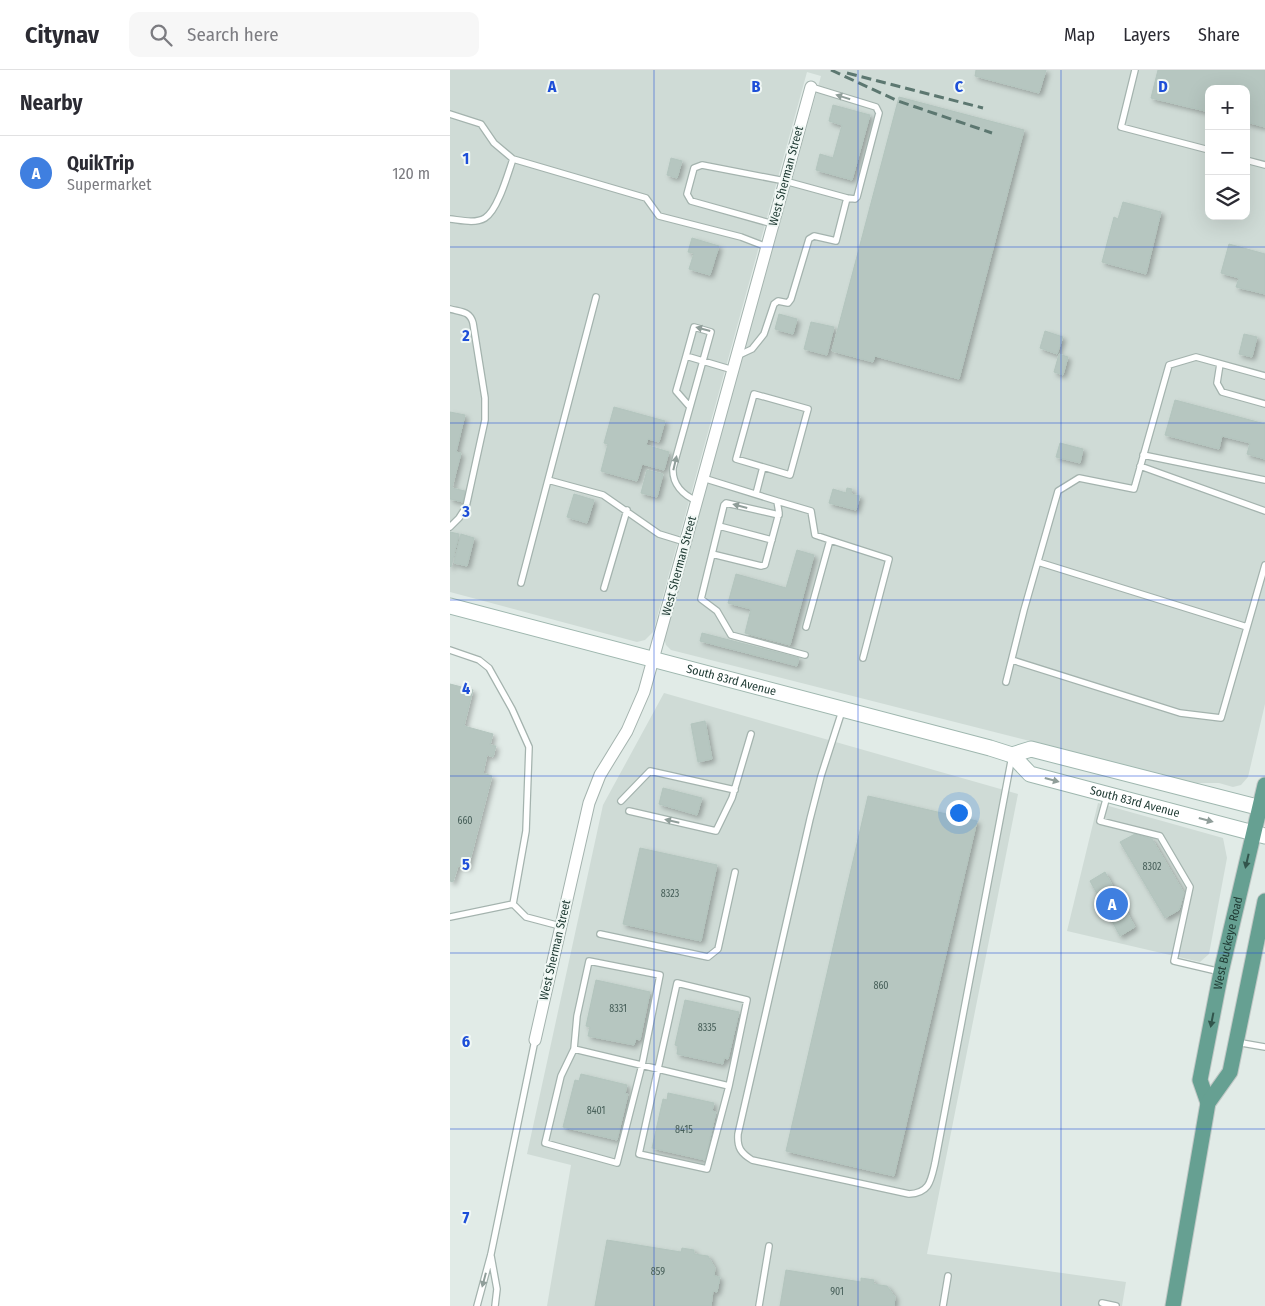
<!DOCTYPE html>
<html lang="en">
<head>
<meta charset="utf-8">
<style>
  :root { --surface:#fff; --page:#f7f7f7; --text:#2b2b33; --muted:#7c7c81; --line:#e1e1e2; --accent:#0b8043 }
  body { margin:0; font-family:"Fira Sans Condensed",sans-serif; background:var(--page); color:var(--text) }
  .controls { position:absolute; right:15px; top:15px; display:grid; overflow:hidden; border-radius:10px; box-shadow:0 5px 20px #0002 }
  .controls button { width:45px; height:45px; display:grid; place-items:center; padding:0; border:0; border-bottom:1px solid var(--line); background:var(--surface); color:var(--text); font:25px sans-serif }
  .you { position:absolute; left:508px; top:742px; width:18px; height:18px; margin:-12px; border:4px solid #fff; border-radius:50%; background:#1a73e8; box-shadow:0 0 0 8px #1a73e833 }
  .badge { display:grid; place-items:center; width:32px; height:32px; border-radius:50%; background:var(--accent); color:#fff; font-size:16px; font-weight:700 }
  .pin { position:absolute; translate:-50% -50%; border:2px solid #fff; box-shadow:0 1px 5px #0006 }
  .list { margin:0; padding:0; list-style:none }
  h2 { display:flex; justify-content:space-between; align-items:center; height:65px; margin:0; padding:0 20px; font-size:21px }
  h2 small { font-size:16px; font-weight:400; color:var(--muted) }
  .list li { display:grid; grid-template-columns:32px 1fr auto; gap:15px; align-items:center; box-sizing:border-box; height:75px; padding:0 20px; border-top:1px solid var(--line) }
  .list b { display:block; font-size:19px; white-space:nowrap }
  .list p { margin:0; font-size:16px; white-space:nowrap; color:var(--muted) }
  .list em { font-size:16px; font-style:normal; color:var(--muted) }
  .icon { flex:none; width:28px; height:28px; fill:none; stroke:currentColor; stroke-width:2; stroke-linecap:round; stroke-linejoin:round }
  .map { position:relative; flex:none; width:815px; height:1236px; overflow:hidden }
  header { display:flex; align-items:center; gap:30px; box-sizing:border-box; height:70px; padding:0 25px; background:var(--surface); border-bottom:1px solid var(--line) }
  header strong { font-size:24px }
  nav { display:flex; gap:28px; margin-inline-start:auto; font-size:18px }
  .search { width:350px; height:45px; background:var(--page); display:flex; align-items:center; gap:12px; box-sizing:border-box; padding:0 18px; border-radius:10px; color:var(--muted); font-size:19px }
  main { display:flex }
  aside { flex:1; background:var(--surface) }
  .map>svg:first-child { display:block }
</style>
</head>
<body>
<header>
<strong>Citynav</strong>
<div class="search"><svg class="icon" aria-label="search" viewBox="0 0 24 24"><circle cx="10" cy="10" r="6"/><path d="M15 15l6 6"/></svg>Search here</div>
<nav><a>Map</a><a>Layers</a><a>Share</a></nav>
</header>
<main>
<aside>
<h2>Nearby<small></small></h2>
<ul class="list">
<li><span class="badge" style="background:#3f7fe0">A</span><div><b>QuikTrip</b><p>Supermarket</p></div><em>120 m</em></li>
</ul>
</aside>
<div class="map">
<svg width="815" height="1236" viewBox="0 0 815 1236">
  <defs>
    <filter id="shadow"><feDropShadow dx="3" dy="3" stdDeviation="2.5" flood-color="#0004"/></filter>
  </defs>
  <rect width="100%" height="100%" fill="#e1ebe7"/>
  <path fill="#cfdbd6" fill-rule="evenodd" d="M0 0H815V634L798 707 791 715 783 717 769 713H746L221 580 216 575 214 568 371 6 357 2 203 562 195 570 187 572 0 522ZM759 19H796V146H759Z
    M214 623 568 724 477 1184 676 1212 672 1236H97L121 1095 77 1084 153 735Z
    M648 733 773 768 777 788 759 884 750 892 617 861Z"/>
  <path fill="#b6c6c0" stroke="#b3c5be" filter="url(#shadow)" d="M526 0H596L589 23 525 6Z
    M708 0H815V57L796 52V19H759V42L701 28Z
    M449 27 574 60 509 309 425 286 423 292 382 281Z
    M383 35 420 45 402 110 366 100 370 84 383 88 392 55 379 51Z
    M221 88 232 91 227 108 217 105Z
    M673 132 711 142 696 204 652 192 664 147 668 149Z
    M242 168 269 176 260 205 239 199 244 183 238 182Z
    M779 174 815 184V224L786 217 789 208 771 203Z
    M329 244 347 249 343 264 325 259Z
    M361 252 384 257 377 285 354 279Z
    M595 261 613 267 607 284 590 278Z
    M794 264 807 267 802 287 789 284Z
    M609 284 618 287 613 305 604 302Z
    M725 330 815 354V389L797 384 800 373 772 366 769 379 715 365Z
    M164 337 215 351 209 372 198 369 196 375 219 382 214 400 192 394 187 411 151 401 158 374 154 373Z
    M0 342 15 345 6 382 11 383 2 418 15 421 13 432 0 429Z
    M610 373 633 379 630 393 606 387Z
    M197 400 213 404 207 427 191 423Z
    M397 418 402 419 401 424 410 426 406 440 379 433 383 419 396 423Z
    M124 424 144 430 137 453 117 447Z
    M0 462 9 464 1 497 0 496Z
    M11 464 24 468 17 496 4 493Z
    M347 480 364 485 340 575 295 563 301 539 278 533 286 504 336 518Z
    M252 563 349 588 347 596 250 571Z
    M0 614 23 620 14 656 43 664 40 675 46 676 43 687 37 685 33 703 42 706 18 798 8 796 3 812 0 811Z
    M255 651 262 689 248 692 241 654Z
    M213 718 252 728 247 745 209 734Z
    M418 726 527 751 444 1106 336 1081Z
    M685 764 702 769 734 823 729 840 715 848 670 772Z
    M190 778 267 795 251 871 173 854Z
    M655 802 685 857 670 866 640 811Z
    M146 910 200 922 190 970 186 969 184 975 138 966 140 957 136 956Z
    M235 930 289 942 278 989 274 988 273 994 227 984 228 976 225 975Z
    M131 1004 177 1015 175 1024H178L167 1070 113 1057 125 1010 129 1011Z
    M218 1023 264 1033 262 1041 266 1042 255 1090 202 1078 213 1029 217 1030Z
    M157 1170 231 1182 232 1178 244 1180V1184L258 1186 265 1198 264 1206 270 1207 267 1222 263 1221 261 1236H145Z
    M336 1200 411 1212V1208L424 1210 423 1214 437 1216 445 1227 444 1236H330Z"/>
  <g fill="none" stroke-linecap="round" stroke-linejoin="round">
    <g stroke="#a4b3ae" stroke-width="8">
      <path id="lane" d="M685 0 671 57 759 80
        M361 17 426 37 429 43 407 127 405 129 397 128
        M0 44 31 54 44 73 63 89 196 128 209 146 291 167 317 177
        M796 90 815 95
        M0 149C10 150 25 154 35 148 48 140 58 103 63 89
        M0 239C11 242 20 241 23 253L35 328V350L16 437 9 448 0 457
        M236 286 244 257 261 262 223 398C222 414 233 425 247 431
        M287 286 302 279 314 264 324 234 328 231 338 233 341 229 359 169 364 166 386 171 397 128 335 111 252 95 244 98 237 124 241 131 323 154
        M770 294 767 313 772 322 815 334
        M304 324 358 339 340 405 286 389Z
        M240 337 226 321 236 286 283 300
        M693 385 815 410
        M690 396 815 441
        M253 408 327 431 329 443 315 495 311 496 262 484 251 529 267 541 281 565 355 585
        M98 410 153 425 209 464 235 472
        M306 424 313 397
        M327 431 361 441 365 465 380 470 356 557
        M269 456 322 470
        M380 470 439 489 413 588
        M262 484 274 435 276 433 329 445
        M588 492 797 557
        M71 513 146 227
        M154 518 177 440
        M0 580 29 590 39 598 62 639 79 677 76 761 63 834 76 847 110 856
        M562 590 730 643 771 648 815 495
        M556 612 574 540 608 421 629 408 684 419 719 295 746 287 815 306
        M392 641 371 706 360 749 288 1064C287 1078 291 1083 302 1090L459 1124C480 1123 481 1110 485 1093L562 686
        M657 726 650 751 710 766 740 817 724 891 771 902
        M171 731 200 701 285 720
        M179 741 266 761 282 728 301 664
        M0 847 63 834
        M150 864 258 887 268 879 285 802
        M139 891 210 905 192 995 167 1093 95 1073 111 1006 124 979 127 946Z
        M786 972 815 977
        M124 979C176 991 227 1004 279 1016L257 1099 189 1084 227 913 297 930 279 1016
        M41 1186 47 1219 45 1236
        M652 1233 666 1236
        M27 1236 41 1184 85 970
        M309 1236 319 1176
        M493 1236 498 1206"/>
    </g>
    <g stroke="#a4b3ae" stroke-width="13">
      <path id="street" d="M85 970 139 733 150 705 177 661 194 622 361 17"/>
    </g>
    <g stroke="#9fb7af" stroke-width="17">
      <g id="secondary">
        <path id="s1" d="M0 536 540 678 562 685 580 704 815 766"/>
        <path d="M562 685 581 679 815 739"/>
      </g>
    </g>
    <g stroke="#c1c8c6" stroke-width="17">
      <g id="primary">
        <path id="s2" d="M758 1033 750 1010 771 902 815 715"/>
        <path d="M723 1236 758 1033 780 1002 815 831"/>
      </g>
    </g>
    <use href="#lane" stroke="#fff" stroke-width="5.5"/>
    <use href="#street" stroke="#fff" stroke-width="11"/>
    <use href="#secondary" stroke="#fff" stroke-width="15"/>
    <use href="#primary" stroke="#66a092" stroke-width="15"/>
    <path stroke="#5c7770" stroke-width="3" stroke-dasharray="10 5" stroke-linecap="butt" d="M381 0 448 31 542 63
      M397 3 533 38"/>
  </g>
  <defs><path id="oneway-solid" d="M-6-.8H1V-3.2L6.5 0L1 3.2V.8H-6Z" transform="scale(1.25)"/></defs>
  <g fill="#909e9a">
    <use href="#oneway-solid" transform="translate(393 27) rotate(-163)"/>
    <use href="#oneway-solid" transform="translate(253 259) rotate(-165)"/>
    <use href="#oneway-solid" transform="translate(225 393) rotate(-77)"/>
    <use href="#oneway-solid" transform="translate(290 436) rotate(-165)"/>
    <use href="#oneway-solid" transform="translate(602 710) rotate(15)"/>
    <use href="#oneway-solid" transform="translate(756 750) rotate(15)"/>
    <use href="#oneway-solid" transform="translate(222 751) rotate(-167)"/>
    <use href="#oneway-solid" transform="translate(34 1210) rotate(105)"/>
  </g>
  <g fill="#32554c">
    <use href="#oneway-solid" transform="translate(797 791) rotate(103)"/>
    <use href="#oneway-solid" transform="translate(762 950) rotate(101)"/>
  </g>
  <path fill="none" stroke="#1d4ed8" stroke-width="1" stroke-opacity="0.55" d="M204 0V1236M408 0V1236M611 0V1236M0 177H815M0 353H815M0 530H815M0 706H815M0 883H815M0 1059H815"/>
  <g text-anchor="middle" dominant-baseline="central" stroke-width="4" stroke-linejoin="round" paint-order="stroke">
    <g font-size="10" fill="#465e58">
      <text x="15" y="751">660</text>
      <text x="702" y="797">8302</text>
      <text x="220" y="824">8323</text>
      <text x="431" y="916">860</text>
      <text x="168" y="939">8331</text>
      <text x="257" y="958">8335</text>
      <text x="146" y="1041">8401</text>
      <text x="234" y="1060">8415</text>
      <text x="208" y="1202">859</text>
      <text x="387" y="1222">901</text>
    </g>
    <g font-size="12" fill="#213c35" stroke="#f1f8f5">
      <text transform="translate(336 106) rotate(-75)">West Sherman Street</text>
      <text transform="translate(229 496) rotate(-75)">West Sherman Street</text>
      <text stroke="none"><textPath href="#s1" startOffset="291">South 83rd Avenue</textPath></text>
      <text stroke="none"><textPath href="#s1" startOffset="716">South 83rd Avenue</textPath></text>
      <text stroke="none"><textPath href="#s2" startOffset="164">West Buckeye Road</textPath></text>
      <text transform="translate(105 880) rotate(-77)">West Sherman Street</text>
    </g>
  </g>
  <g font-size="16" text-anchor="middle" font-weight="bold" fill="#1d4ed8" stroke="#f1f8f5" stroke-width="4" stroke-linejoin="round" paint-order="stroke">
    <text x="102" y="22">A</text>
    <text x="306" y="22">B</text>
    <text x="509" y="22">C</text>
    <text x="713" y="22">D</text>
    <text x="16" y="94">1</text>
    <text x="16" y="271">2</text>
    <text x="16" y="447">3</text>
    <text x="16" y="624">4</text>
    <text x="16" y="800">5</text>
    <text x="16" y="977">6</text>
    <text x="16" y="1153">7</text>
  </g>
</svg>
<div class="controls">
<button>+</button>
<button>−</button>
<button><svg class="icon" aria-label="layers" viewBox="0 0 24 24"><path d="M12 4l9 5-9 5-9-5zM3 14l9 5 9-5"/></svg></button>
</div>
<div class="you"></div>
<div class="pin badge" style="left:662px;top:834px;background:#3f7fe0">A</div>
</div>
</main>
</body>
</html>
